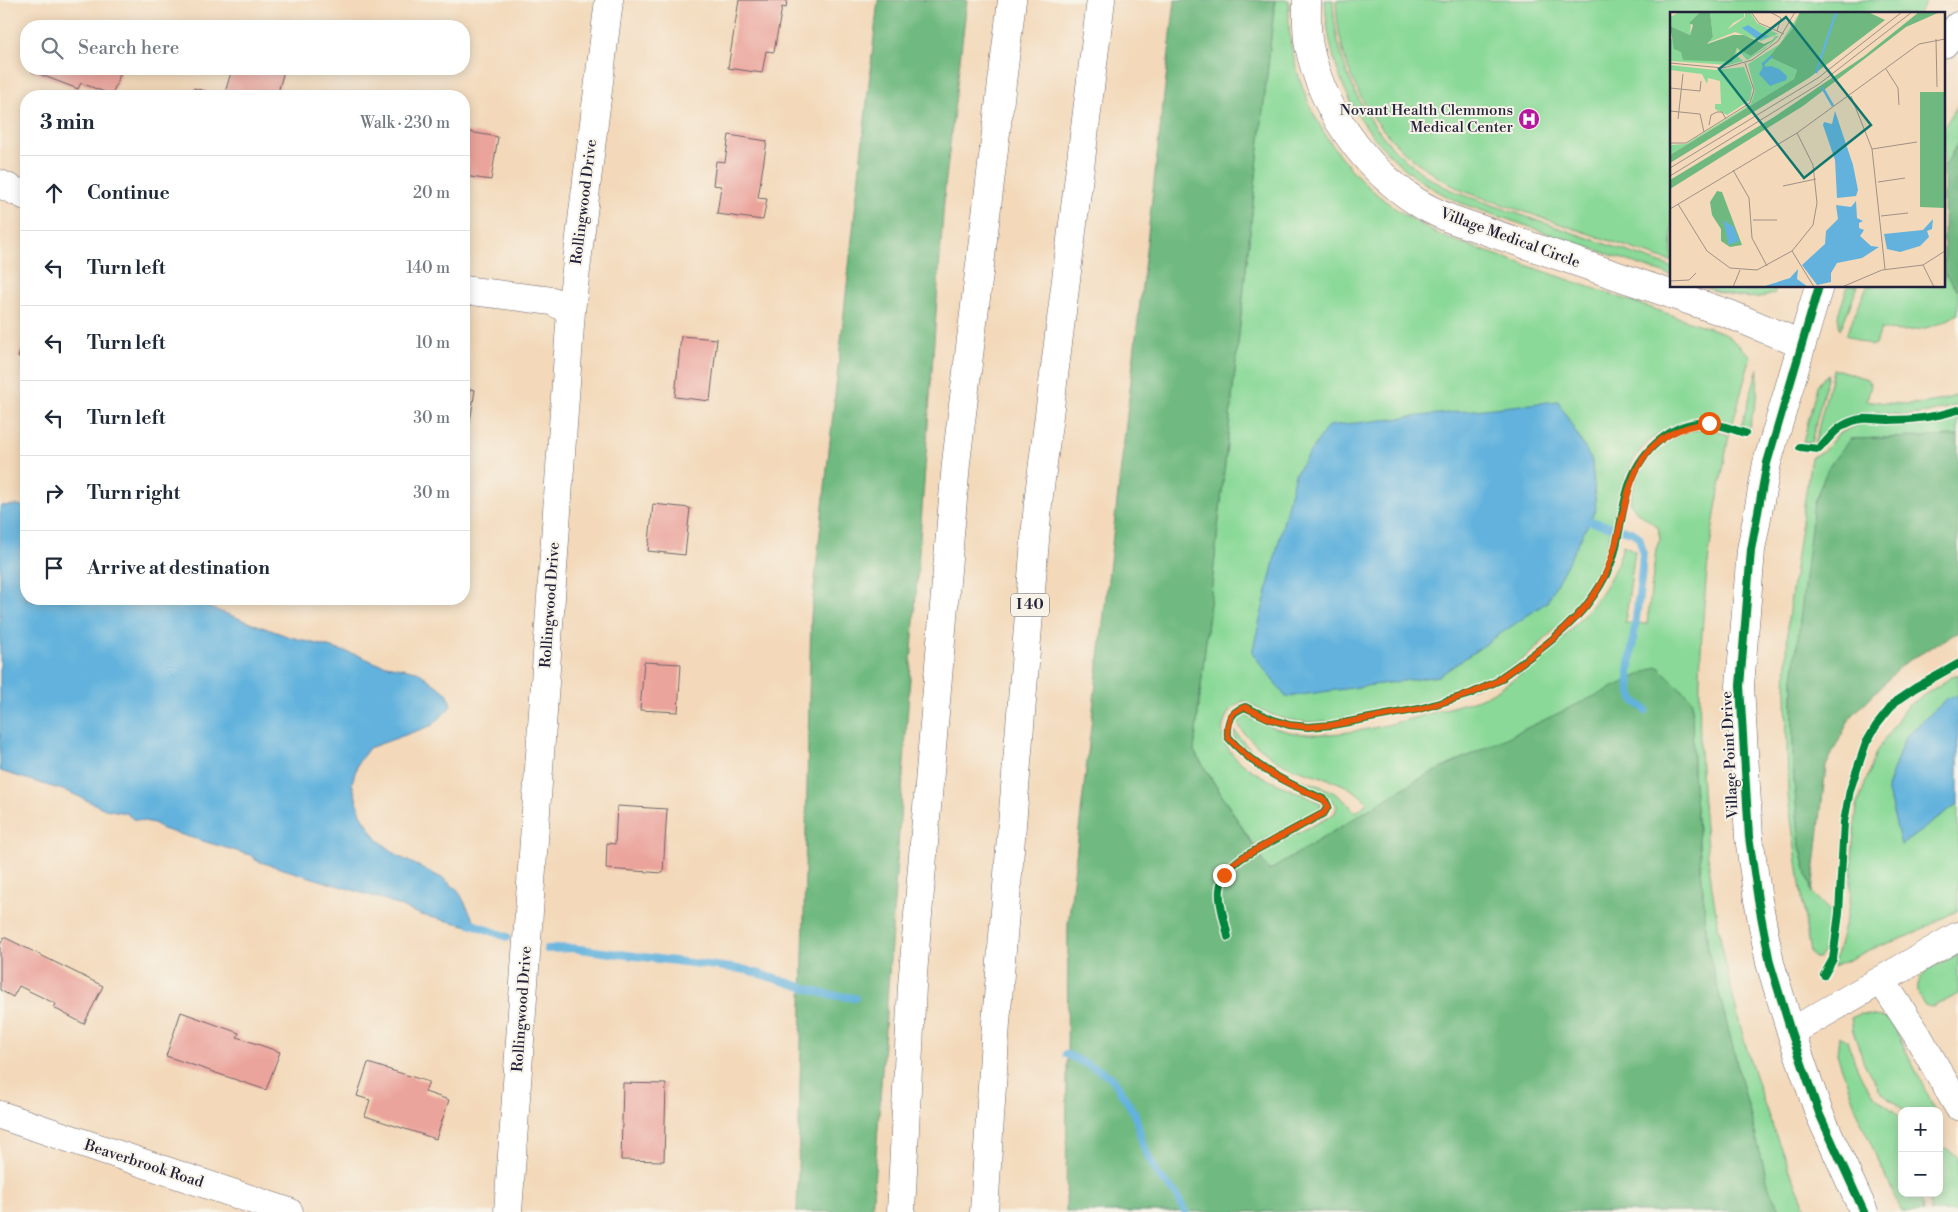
<!DOCTYPE html>
<html lang="en">
<head>
<meta charset="utf-8">
<style>
  :root { --surface:#fff; --page:#f2f2f3; --text:#1f2937; --muted:#747a83; --line:#e0e1e3 }
  body { margin:0; font-family:"Libre Bodoni",serif; background:var(--page); color:var(--text) }
  .controls { position:absolute; right:15px; bottom:15px; display:grid; overflow:hidden; border-radius:10px; box-shadow:0 2px 12px #0003 }
  .controls button { width:45px; height:45px; display:grid; place-items:center; padding:0; border:0; border-bottom:1px solid var(--line); background:var(--surface); color:var(--text); font:25px sans-serif }
  .stop { position:absolute; width:15px; height:15px; margin:-11px; border:4px solid #ea580c; border-radius:50%; background:#fff }
  .stop.end { background:#ea580c; border-color:#fff; box-shadow:0 1px 5px #0008 }
  .list { margin:0; padding:0; list-style:none }
  h2 { display:flex; justify-content:space-between; align-items:center; height:65px; margin:0; padding:0 20px; font-size:21px }
  h2 small { font-size:16px; font-weight:400; color:var(--muted) }
  .list li { display:grid; grid-template-columns:32px 1fr auto; gap:15px; align-items:center; box-sizing:border-box; height:75px; padding:0 20px; border-top:1px solid var(--line) }
  .list b { display:block; font-size:19px; white-space:nowrap }
  .list em { font-size:16px; font-style:normal; color:var(--muted) }
  .icon { flex:none; width:28px; height:28px; fill:none; stroke:currentColor; stroke-width:2; stroke-linecap:round; stroke-linejoin:round }
  .map { position:relative; flex:none; width:1958px; height:1212px; overflow:hidden }
  .search { position:absolute; background:var(--surface); box-shadow:0 2px 12px #0003; left:20px; top:20px; width:450px; height:55px; display:flex; align-items:center; gap:12px; box-sizing:border-box; padding:0 18px; border-radius:20px; color:var(--muted); font-size:19px }
  .panel { position:absolute; background:var(--surface); box-shadow:0 2px 12px #0003; left:20px; top:90px; width:450px; height:515px; border-radius:20px }
  .map>svg:first-child { display:block }
</style>
</head>
<body>
<div class="map">
<svg width="1958" height="1212" viewBox="0 0 1958 1212">
  <rect width="100%" height="100%" fill="#f7f3e8"/>
  <filter id="ink" filterUnits="userSpaceOnUse"><feTurbulence type="fractalNoise" baseFrequency=".02" numOctaves="2"/><feDisplacementMap in="SourceGraphic" scale="10" xChannelSelector="R" yChannelSelector="G"/><feConvolveMatrix kernelMatrix="1 2 1 2 8 2 1 2 1" color-interpolation-filters="sRGB"/></filter>
  <filter id="wash" filterUnits="userSpaceOnUse"><feTurbulence type="fractalNoise" baseFrequency=".0096" numOctaves="4" result="noise"/><feDisplacementMap in="SourceGraphic" scale="20" xChannelSelector="R" yChannelSelector="G"/><feGaussianBlur stdDeviation="1.12" result="paint"/><feColorMatrix in="noise" values="0 0 0 0 0 0 0 0 0 0 0 0 0 0 0 0 0 1.4 0 .05"/><feComposite in="paint" operator="in"/></filter>
  <g filter="url(#wash)">
    <rect width="100%" height="100%" fill="#f3d9ba"/>
    <path fill="#8ad998" stroke="#567e6a" d="M1275 0H1289C1289 16 1288 34 1292 49 1310 138 1366 201 1447 238L1724 333 1751 356 1732 426C1725 424 1717 421 1710 420 1684 418 1656 431 1640 451 1611 490 1617 541 1594 582 1584 600 1570 614 1556 628 1539 646 1519 665 1498 676 1462 696 1414 706 1375 713 1347 719 1318 726 1289 720 1273 717 1259 709 1244 701 1232 707 1226 713 1223 726 1216 767 1294 789 1321 803L1320 808 1313 814 1254 846 1194 751Z
      M1325 0H1333C1336 82 1381 160 1458 193L1672 267V276L1463 204C1377 166 1329 93 1325 0Z
      M1336 0H1927L1918 14H1672V262L1463 191C1385 152 1339 89 1336 0Z
      M1958 105V142L1944 168V127Z
      M1944 273 1958 290V314C1933 329 1909 334 1881 329L1876 344 1871 346 1846 335 1867 286H1944Z
      M1701 286H1727L1747 292 1777 286 1774 294C1747 302 1726 295 1701 286Z
      M1848 286H1858L1840 330 1838 315Z
      M1758 368 1757 398 1749 428 1741 427Z
      M1833 370H1839L1867 379 1871 385 1867 400C1898 406 1928 406 1958 395V405L1928 413 1908 415 1877 413 1851 417 1832 428 1821 442 1814 445Z
      M1828 374 1811 443 1803 442 1817 386 1821 380Z
      M1958 417V436L1850 439 1793 679V770L1800 846 1812 893 1835 916 1824 951 1819 958H1814L1810 953 1806 927 1788 797 1786 692 1788 618 1811 457 1823 452 1838 434 1864 422 1905 426 1938 423Z
      M1704 429 1715 430 1729 435C1720 487 1709 540 1705 593 1690 757 1706 925 1757 1082 1771 1126 1789 1169 1808 1212H1782L1770 1192 1708 951 1693 772 1692 700 1658 667 1415 781 1269 871 1257 853 1326 819 1335 813 1337 806 1329 797 1272 773 1246 752 1234 739 1235 731C1249 752 1268 768 1292 777 1318 786 1337 788 1355 812L1361 809 1367 802C1348 781 1319 777 1293 768 1278 762 1263 751 1251 740 1244 733 1238 728 1237 718L1242 714C1258 721 1278 731 1296 733 1345 739 1395 723 1442 710 1458 705 1477 701 1492 693 1539 666 1612 599 1623 545L1635 551 1625 623 1647 624 1656 549 1660 539 1658 527 1637 512 1630 503C1634 475 1652 442 1681 433 1688 430 1696 430 1704 429Z
      M1958 674V696L1948 699 1901 845 1958 804V910L1911 935 1872 949 1833 967 1850 903 1853 843 1857 807 1876 752 1906 707 1953 676Z
      M1958 954V994L1932 1007 1924 1005C1904 975 1936 966 1958 954Z
      M1860 1014 1881 1017 1891 1021 1936 1111H1905L1879 1090 1864 1063 1853 1031 1851 1018Z
      M1839 1036 1847 1040C1854 1060 1860 1081 1875 1096 1884 1104 1894 1110 1902 1119V1193H1921L1923 1212H1902L1860 1120 1837 1054Z
      M1946 1148 1958 1158V1212H1931L1929 1193H1939V1149Z"/>
    <path fill="#6fb980" stroke="#486e5e" d="M878 0H967L945 187 872 1212H797L811 616Z
      M1175 0H1275L1194 751 1269 871 1415 781 1658 666 1692 700 1693 772 1708 951 1770 1191 1782 1212H1066L1068 925Z
      M1958 142V290L1944 273V168Z
      M1958 436V632L1903 664 1850 718 1826 766 1812 893 1800 846 1793 770V679L1814 502 1829 466 1850 439Z"/>
    <path fill="#62b2dd" stroke="#426a8c" d="M1558 401 1592 461 1596 509 1547 602 1439 676 1286 697 1252 653 1295 474 1328 426Z
      M18 505 26 507V599H186L287 636 358 655 376 663 417 671 448 694 451 706 433 725 369 748 358 763 352 783 361 814 377 839 400 857 444 879 458 890 478 928 421 915 385 900 257 861 250 855 162 829 154 823 133 819 126 813 105 809 69 792 0 771V506Z
      M1958 696V804L1901 845 1887 788 1905 737 1948 698Z"/>
    <g fill="none" stroke-linecap="round" stroke-linejoin="round">
      <path stroke="#62b2dd" stroke-width="8" d="M1589 521 1632 532 1639 537 1643 551 1641 580 1629 672 1630 691 1635 701 1646 710
        M470 923 507 937
        M547 949 571 948 747 970 825 994 855 998
        M1066 1054 1103 1072 1113 1079 1135 1114 1143 1145 1157 1174 1177 1195 1185 1212"/>
    </g>
    <g id="blocks">
      <path fill="#eba49c" d="M739 0H787L786 8 782 7 774 52 766 51 762 73 728 68Z
        M32 69H122L112 95 81 83 78 89 31 71Z
        M232 69H277L284 71 277 96H224Z
        M194 88 223 96H192Z
        M464 131 498 137 491 180 464 176Z
        M729 135 767 141 758 198 767 199 763 220 717 214 721 186 713 185 716 161 725 162Z
        M681 336 717 339 710 401 675 397Z
        M26 337V360L18 357Z
        M464 388 475 390 469 428 464 427Z
        M653 504 690 508 685 555 648 551Z
        M644 662 681 664 678 712 640 710Z
        M617 806 667 809 663 873 606 869 607 843 615 844Z
        M4 937 103 986 84 1024 54 1008 56 1004 19 986 13 997 0 990V945Z
        M181 1012 239 1033 237 1037 280 1052 266 1090 166 1056Z
        M368 1063 429 1082 425 1092 449 1100 436 1139 365 1116 370 1100 357 1096Z
        M623 1083 666 1084 664 1161 621 1160Z"/>
    </g>
  </g>
  <g filter="url(#ink)">
    <use href="#blocks" fill-opacity="0" stroke="#6b6267" stroke-width="1"/>
    <g fill="none" stroke-linecap="round" stroke-linejoin="round">
      <g stroke="#6b6267" stroke-width="29">
        <path id="minor" d="M1307 0C1307 15 1306 31 1309 46 1322 109 1363 167 1417 202 1427 209 1439 214 1451 219L1729 314 1801 344
          M1944 44 1958 26
          M0 184 26 196
          M1819 286 1767 463 1751 550 1740 686 1749 837 1758 900 1770 963 1791 1032 1819 1113 1864 1212
          M464 290 552 301 571 311
          M1881 980 1916 1033 1958 1106
          M1791 1032 1958 936
          M0 1115 289 1212
          M508 1212 571 311 609 0"/>
      </g>
      <g stroke="#6b6267" stroke-width="29">
        <path id="highway" d="M901 1212 912 986 956 463 1012 0
          M984 1212 996 1023 1038 503 1101 0"/>
      </g>
      <use href="#minor" stroke="#fff" stroke-width="28"/>
      <use href="#highway" stroke="#fff" stroke-width="28"/>
      <g stroke="#f7f3e8" stroke-width="11">
        <path id="cycleway" d="M1819 286 1767 463 1751 550 1740 686 1749 837 1758 900 1770 963 1791 1032 1819 1113 1864 1212
          M1800 447 1819 449C1827 441 1833 431 1844 425 1863 415 1870 420 1889 420 1912 420 1936 417 1958 410
          M1228 937C1221 901 1208 882 1243 857L1324 813 1328 806 1325 800C1284 781 1258 771 1228 737 1227 722 1230 712 1245 707L1271 719 1289 725 1308 727 1332 725 1419 709 1470 694 1502 679 1500 678C1533 655 1571 629 1594 595 1601 585 1609 570 1613 558 1621 533 1621 505 1631 480 1642 450 1674 420 1708 423 1720 424 1734 430 1745 433
          M1824 975 1833 959 1839 913 1844 822 1850 790 1866 743 1876 726 1896 701 1915 688 1958 664"/>
      </g>
      <use href="#cycleway" stroke="#00873e" stroke-width="8"/>
    </g>
  </g>
  <g fill="none" stroke-linecap="round" stroke-linejoin="round" filter="url(#ink)">
    <path stroke="#ea580c" stroke-width="6" d="M1224 875 1233 864 1243 857 1324 813 1328 806 1324 800C1284 781 1258 771 1228 737 1227 721 1229 712 1245 707L1270 719 1289 725 1308 727 1332 725 1420 709 1470 694 1502 679 1500 678C1533 655 1571 629 1594 595 1638 532 1605 435 1709 423"/>
  </g>
  <defs>
    <g id="hospital-disc" transform="scale(1.125)"><circle r="9.5" fill="#b5179e" stroke="#f7f3e8"/><path d="M-5-5h3v3.5h4V-5h3V5h-3V1.5h-4V5h-3Z" fill="#fff"/></g>
  </defs>
  <g fill-rule="evenodd">
    <use href="#hospital-disc" x="1529" y="119"/>
  </g>
  <g text-anchor="middle" dominant-baseline="central" stroke-width="4" stroke-linejoin="round" paint-order="stroke">
    <rect fill="#f7f3e8" stroke="#62616f" stroke-width="1" x="1011" y="593.5" width="38" height="23" rx="4"/>
    <g font-size="14" font-weight="bold" fill="#22223b">
      <text x="1030" y="605">I 40</text>
    </g>
    <g font-size="15" fill="#22223b" stroke="#f7f3e8" text-anchor="end">
      <text x="1513" y="110">Novant Health Clemmons<tspan x="1513" dy="17">Medical Center</tspan></text>
    </g>
    <g font-size="15" fill="#22223b" stroke="#f7f3e8">
      <text transform="translate(584 202) rotate(-83)">Rollingwood Drive</text>
      <text transform="translate(1510 238) rotate(20)">Village Medical Circle</text>
      <text transform="translate(550 605) rotate(-86)">Rollingwood Drive</text>
      <text transform="translate(1730 755) rotate(-93)">Village Point Drive</text>
      <text transform="translate(522 1009) rotate(-86)">Rollingwood Drive</text>
      <text transform="translate(144 1164) rotate(18)">Beaverbrook Road</text>
    </g>
  </g>
  <g transform="translate(1670 12)">
    <rect width="275" height="275" fill="#f3d9ba"/>
    <path d="M10 0H30L21 9 20 23 0 14V5ZM40 0H74V5L63 11 57 18 75 5V0H80L87 11 108 22 91 29 65 20 37 31 43 25ZM130 0 123 16 99 45 127 58 124 67 0 143V133L16 132 81 92 85 79 78 52 110 32ZM105 24H109L101 32 95 37 77 48 68 38 66 43 73 49 59 53 0 49V27L65 41 68 36H71L81 44 99 33ZM0 53 45 58 74 55 82 76 80 88 57 103 45 97V92H51L50 69 38 66 37 72 32 62 0 58Z" fill="#8ad998"/>
    <path d="M30 0H40L43 25 37 32 63 23H74L94 32 105 27 81 44 67 36 62 50 13 48 11 40 4 37 0 14 20 23 23 13 19 11ZM130 0H198L215 8 139 66 0 151V143L124 67 127 58 99 45 123 16ZM249 0H270L236 15 133 94 0 177V168L104 105 193 45ZM250 80H275V196L250 195ZM47 179 52 180 72 233 60 235 51 229V217L42 203 40 190Z" fill="#6fb980"/>
    <path d="M78 13 92 22 99 24 89 28 72 16ZM101 54 109 57 117 64 116 68 100 74 89 62 93 55ZM165 99 183 153 188 178 186 184 167 186 165 148 153 113 154 110 162 112ZM186 189 187 206 193 209 189 211V216L194 218 190 224 201 234 209 235 192 246 167 251 161 261V270L147 273 132 253 155 232 156 219 168 207 166 193 181 195ZM263 207 262 217 257 219 259 225 250 234 230 240 217 237 214 222 253 218ZM53 208 64 215 69 229 59 233ZM128 257 127 267 138 275H92L120 266Z" fill="#62b2dd"/>
    <path fill="none" stroke="#62b2dd" stroke-width="2.5" d="M94 55 93 52 102 44M146 61 166 0M152 75 163 94"/>
    <path fill="none" stroke="#9f9087" stroke-width="1" d="M81 0 89 11 114 22M100 0 111 6 107 19M266 27 267 75M0 51 53 56 82 48 108 29 125 0M216 57 228 76 229 93M0 76 30 79 31 69M181 84 202 137 215 257M0 99 30 102 34 120M8 107 13 62M39 113 41 103 47 100H52L56 107M0 131H16L80 91 84 78 75 51M202 137 247 130M0 156 148 66 232 0M63 158 79 186 82 226 97 254M0 164 149 72 242 0M208 170 235 166M113 174 146 167M8 192 37 239 60 256 87 258 122 239 143 213 147 191 143 153 127 121M0 197 127 121 249 32 275 27M211 204 238 201M83 208H107M122 239 144 275M253 253 264 275M0 269 19 268 26 261M63 275 70 258M172 275 212 258 253 253 275 239"/>
    <path fill="#0f766e" fill-opacity="0.15" stroke="#0f766e" stroke-width="2.5" d="M116 5 201 113 134 166 49 57Z"/>
    <rect width="275" height="275" fill="none" stroke="#22223b" stroke-width="2.5"/>
  </g>
</svg>
<div class="controls">
<button>+</button>
<button>−</button>
</div>
<div class="stop" style="left:1709px;top:423px"></div>
<div class="stop end" style="left:1224px;top:875px"></div>
<div class="search"><svg class="icon" aria-label="search" viewBox="0 0 24 24"><circle cx="10" cy="10" r="6"/><path d="M15 15l6 6"/></svg>Search here</div>
<section class="panel">
<h2>3 min<small>Walk · 230 m</small></h2>
<ul class="list">
<li><svg class="icon" aria-label="ahead" viewBox="0 0 24 24"><path d="M12 20V5M6 11l6-6 6 6"/></svg><div><b>Continue</b></div><em>20 m</em></li>
<li><svg class="icon" aria-label="left" viewBox="0 0 24 24"><path d="M17 20v-9H6M10 6l-5 5 5 5"/></svg><div><b>Turn left</b></div><em>140 m</em></li>
<li><svg class="icon" aria-label="left" viewBox="0 0 24 24"><path d="M17 20v-9H6M10 6l-5 5 5 5"/></svg><div><b>Turn left</b></div><em>10 m</em></li>
<li><svg class="icon" aria-label="left" viewBox="0 0 24 24"><path d="M17 20v-9H6M10 6l-5 5 5 5"/></svg><div><b>Turn left</b></div><em>30 m</em></li>
<li><svg class="icon" aria-label="right" viewBox="0 0 24 24"><path d="M7 20v-9h11M14 6l5 5-5 5"/></svg><div><b>Turn right</b></div><em>30 m</em></li>
<li><svg class="icon" aria-label="arrive" viewBox="0 0 24 24"><path d="M6 21V4h12l-3 4 3 4H6"/></svg><div><b>Arrive at destination</b></div></li>
</ul>
</section>
</div>
</body>
</html>
